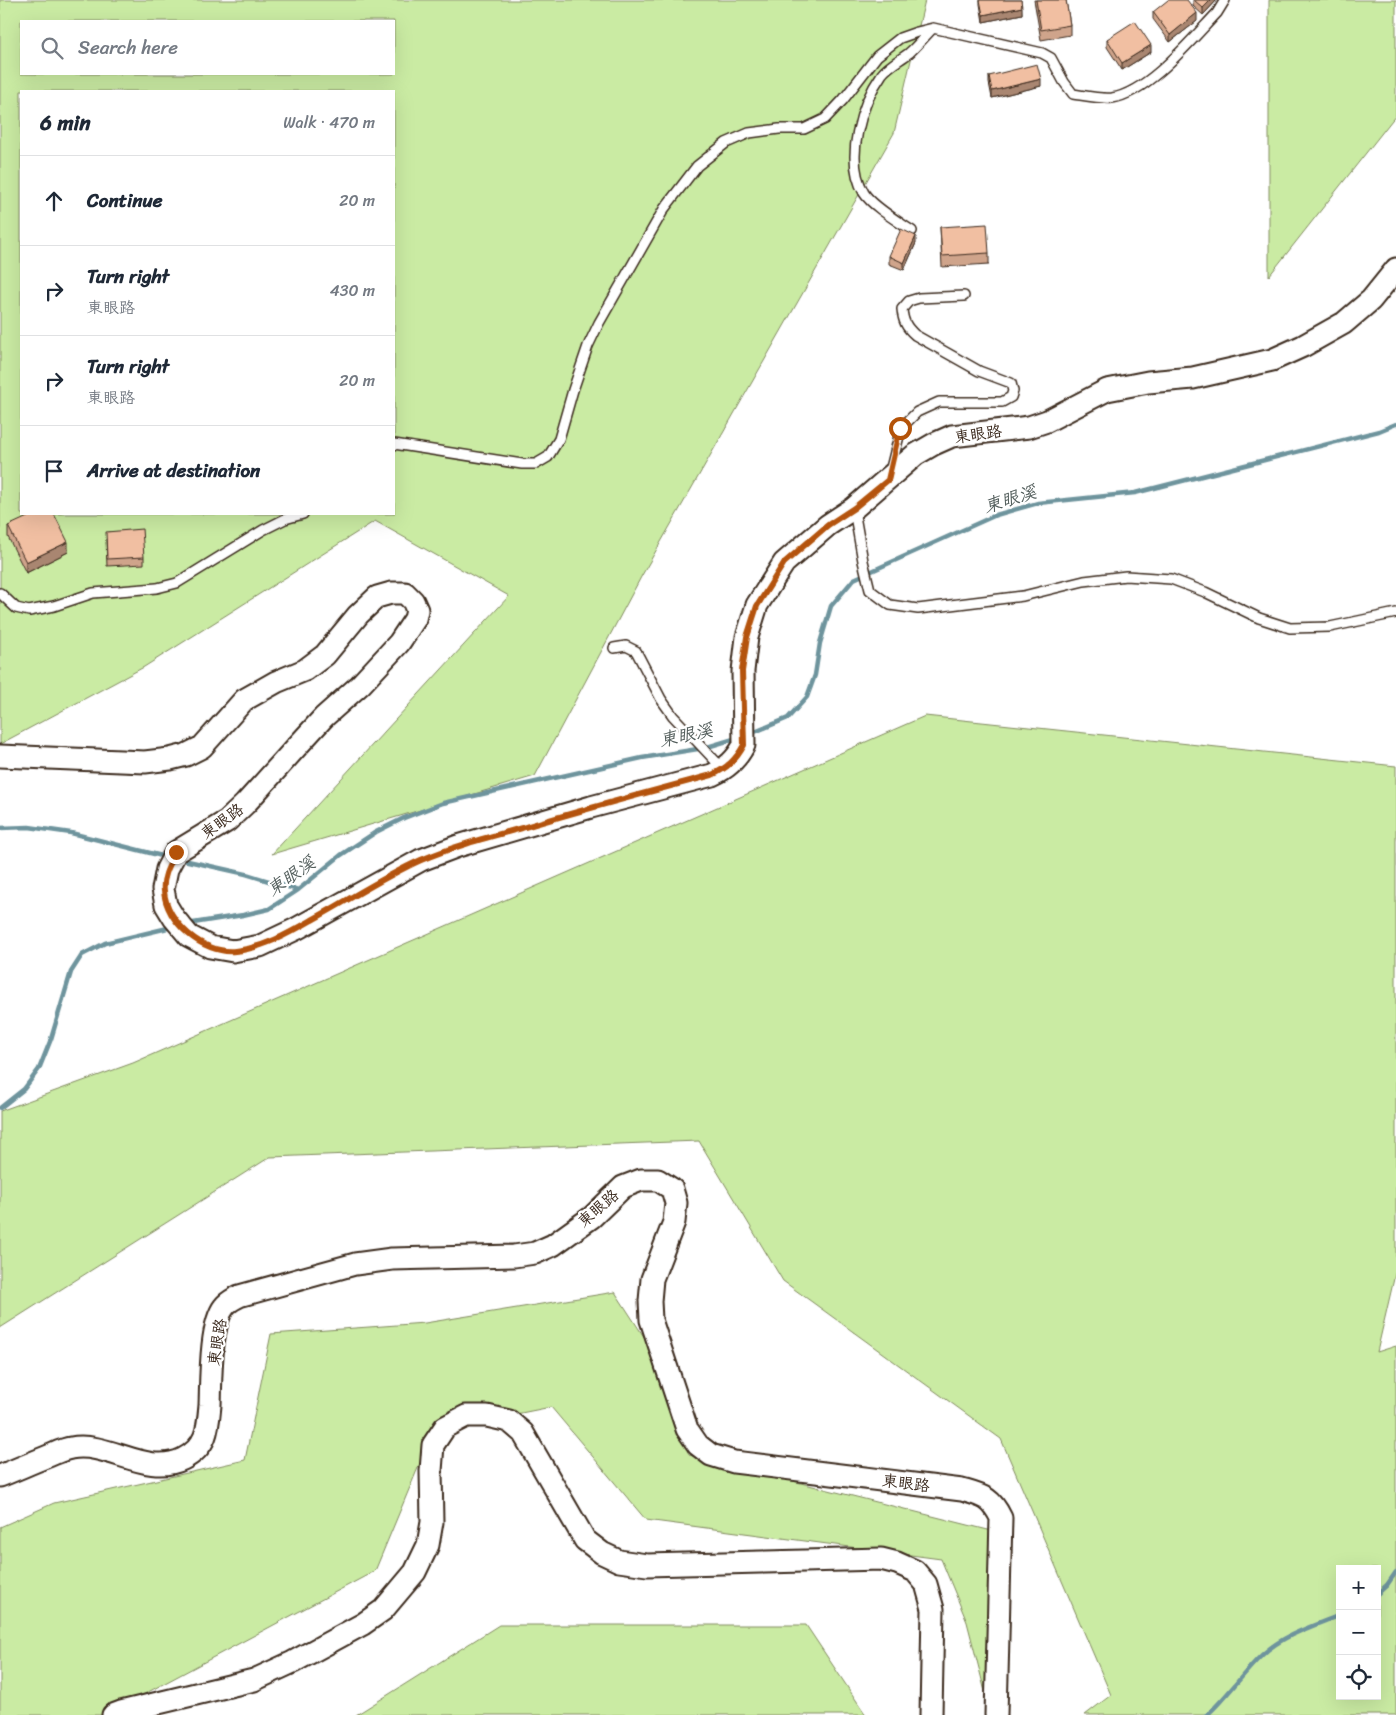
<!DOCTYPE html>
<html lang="en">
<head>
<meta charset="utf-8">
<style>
  :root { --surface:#fff; --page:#f6f6f7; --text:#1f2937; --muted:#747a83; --line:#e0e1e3 }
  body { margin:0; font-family:Sriracha,"LXGW WenKai TC",sans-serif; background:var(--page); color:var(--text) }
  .controls { position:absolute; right:15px; bottom:15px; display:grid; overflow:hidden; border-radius:0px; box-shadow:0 5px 20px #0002 }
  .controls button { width:45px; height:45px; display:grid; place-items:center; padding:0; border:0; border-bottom:1px solid var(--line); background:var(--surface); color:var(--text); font:25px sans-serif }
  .stop { position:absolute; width:15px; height:15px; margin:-11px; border:4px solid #b45309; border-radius:50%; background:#fff }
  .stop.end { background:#b45309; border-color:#fff; box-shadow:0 1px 5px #0008 }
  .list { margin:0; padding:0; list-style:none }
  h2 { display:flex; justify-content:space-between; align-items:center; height:65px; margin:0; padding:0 20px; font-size:21px }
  h2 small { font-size:16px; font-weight:400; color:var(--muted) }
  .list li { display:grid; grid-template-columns:32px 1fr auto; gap:15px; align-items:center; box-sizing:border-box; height:90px; padding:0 20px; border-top:1px solid var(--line) }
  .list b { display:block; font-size:19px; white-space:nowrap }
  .list p { margin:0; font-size:16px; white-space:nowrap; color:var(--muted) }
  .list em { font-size:16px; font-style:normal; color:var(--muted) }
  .icon { flex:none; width:28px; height:28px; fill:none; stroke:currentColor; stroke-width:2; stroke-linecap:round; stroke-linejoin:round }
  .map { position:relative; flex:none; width:1396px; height:1715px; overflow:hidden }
  .search { position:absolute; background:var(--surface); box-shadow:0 5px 20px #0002; left:20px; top:20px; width:375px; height:55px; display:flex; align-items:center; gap:12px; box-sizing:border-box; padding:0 18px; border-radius:0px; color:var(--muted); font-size:19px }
  .panel { position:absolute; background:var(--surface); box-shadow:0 5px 20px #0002; left:20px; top:90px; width:375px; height:425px; border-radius:0px }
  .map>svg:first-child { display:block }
</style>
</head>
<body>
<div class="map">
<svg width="1396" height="1715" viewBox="0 0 1396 1715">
  <rect width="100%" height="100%" fill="#fff"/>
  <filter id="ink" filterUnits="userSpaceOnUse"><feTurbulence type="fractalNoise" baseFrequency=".02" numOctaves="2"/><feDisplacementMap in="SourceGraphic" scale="10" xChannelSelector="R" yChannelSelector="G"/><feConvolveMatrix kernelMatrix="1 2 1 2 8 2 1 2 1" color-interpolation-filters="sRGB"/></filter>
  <g filter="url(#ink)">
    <path fill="#caeba3" stroke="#828a60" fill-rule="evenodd" d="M0 0H925L894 133 641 577 535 776 272 854 509 596 375 521 144 667 0 744ZM21 21H394V74H21ZM21 91H394V514H21Z
      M1269 0H1396V115L1269 276Z
      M925 716 1396 766V1270L1377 1352 1396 1346V1715H1085L1111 1695 1001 1439 783 1281 699 1141 270 1157 0 1328V1111L133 1063ZM1340 1569H1377V1696H1340Z
      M615 1292 663 1366 689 1455 1004 1534 991 1715 967 1622 941 1559 646 1520 551 1407 451 1427 425 1451 375 1571 105 1715H0V1527L54 1503 245 1460 271 1334 425 1323Z
      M499 1625H806L866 1715H356Z"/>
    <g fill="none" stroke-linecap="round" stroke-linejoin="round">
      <path stroke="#6e949d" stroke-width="4.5" d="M750 734 788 718 807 697 815 675 820 643 831 606 854 579 996 515 1038 503 1135 493 1379 431 1396 424
        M0 828 29 827 71 833 166 857
        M179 859 246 874 298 890
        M187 924 243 915 269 909 298 890 341 855 376 832 404 818 443 803 642 758 704 748 737 738
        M0 1108 24 1089 39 1069 51 1039 71 972 82 955 105 943 172 927
        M1377 1594 1387 1585 1396 1572
        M1207 1715C1227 1697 1242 1674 1262 1655 1283 1635 1313 1626 1340 1615"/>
      <g stroke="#3b2a1e" stroke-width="12">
        <path id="service" d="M912 231C899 222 872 206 864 193 844 159 861 104 882 74 888 66 900 60 909 53 917 46 925 36 933 28
          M394 444 522 464H536L548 457 559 439 573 390 588 346 599 323 664 209 697 166 726 143 749 133 779 129H804L825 119 843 100 877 56 900 38 917 32 933 28 1042 53 1051 58 1064 82 1073 94C1086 96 1100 99 1112 98 1148 93 1193 38 1217 13L1225 0
          M890 472 901 428 917 412 939 402H1002L1011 397 1013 391 1011 383 979 371 915 335C906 327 903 321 902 309L909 301 919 298 964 296
          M854 510 863 561 870 590 890 605 918 609 1023 596 1084 581 1126 576 1171 579 1205 592 1259 618 1290 628 1330 627 1396 613
          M0 593 16 608 29 611 54 606 93 593 157 588 177 583 263 530 285 519 303 514
          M614 648 626 646 636 651 661 699 673 716 723 769"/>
      </g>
      <g stroke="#3b2a1e" stroke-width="25">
        <path id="tertiary" d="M0 756 145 762 170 759 186 755 202 747 244 700 276 682 305 670 325 655 358 615 377 597 391 593H405L413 601 417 610 415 619 399 643 360 685 324 717 301 742 245 804 227 821 176 852 167 869 163 889 166 905 174 918 189 936 210 947 233 951 260 946 296 929 421 860 458 846 591 807 712 775C727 768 736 760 744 745L743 671 747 637 757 605 784 563 828 525 854 508 915 455 934 444 952 436 1029 427 1047 421 1107 390 1148 382 1193 378 1272 360 1303 346 1344 323 1371 300 1396 269
          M0 1476C15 1470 31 1463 46 1457 54 1454 63 1449 71 1448 109 1441 146 1477 183 1459 207 1447 208 1429 210 1405 211 1381 210 1325 224 1307 227 1302 234 1299 239 1296L355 1264 392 1259 514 1256 535 1253 553 1245 592 1217 623 1187 641 1180H658L672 1189 676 1203 674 1222 652 1279 650 1301 651 1320 687 1429 698 1445 711 1455 734 1462 962 1490C983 1496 991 1497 1001 1518L996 1715
          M113 1715 121 1712 254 1680 293 1662 363 1624 383 1610 415 1572 428 1545 432 1522 431 1471 433 1445 445 1427 466 1416H487L509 1421 523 1433 585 1540 602 1553 619 1561 647 1565 881 1559 897 1563 915 1571 926 1584 933 1609 931 1715"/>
      </g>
      <use href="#service" stroke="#fff" stroke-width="9"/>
      <use href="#tertiary" stroke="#fff" stroke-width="21"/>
    </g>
    <path fill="#cfa48b" stroke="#3b2a1e" d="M980 0H1021L1022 14 983 22 980 4Z
      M1034 0H1066L1070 25V35L1041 40Z
      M1193 0H1217L1203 15 1193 6Z
      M1153 12 1197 21 1170 42 1153 19Z
      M1107 39 1151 52 1122 70 1107 47Z
      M989 76 1041 86 992 98 989 83Z
      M940 227 989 253V264L942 267Z
      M916 243 904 270 889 264V256Z
      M8 526 68 552 26 573 8 537Z
      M106 539 144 557V564L107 566Z"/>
    <path fill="#a98671" stroke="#3b2a1e" d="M1211 0H1217L1203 15V8Z
      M1022 7V14L983 22V15Z
      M1197 13V21L1170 42V35Z
      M1151 45V52L1122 70V63Z
      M1041 79V86L992 98V91Z
      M916 236V243L904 270V263Z
      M68 542V552L26 573V562Z"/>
    <path fill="#f1bfa2" stroke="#3b2a1e" d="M980 0H1021L1022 7 983 15Z
      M1036 0H1066L1070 25 1041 30Z
      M1168 0H1187L1197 13 1170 35 1153 12Z
      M1194 0H1211L1203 8Z
      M1135 21 1151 45 1122 63 1107 39Z
      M1037 64 1041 79 992 91 989 76Z
      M987 224 989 253 942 256 940 227Z
      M901 229 916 236 904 263 889 256Z
      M34 514H54L68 542 26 562 8 526Z
      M142 529 144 557 107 559 106 532Z"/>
  </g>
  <g fill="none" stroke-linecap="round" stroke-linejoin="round" filter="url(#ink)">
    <path stroke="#b45309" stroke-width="6" d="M176 852C170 864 162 877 164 891 166 922 203 954 235 951 263 948 288 934 312 920 347 901 385 876 421 860 454 846 489 837 522 828 585 809 649 792 712 775 727 768 736 760 744 745L742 671 747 637 757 606 784 563 828 525 854 508 888 480 900 428"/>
  </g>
  <g text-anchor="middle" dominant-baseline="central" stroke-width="4.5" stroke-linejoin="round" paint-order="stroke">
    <g font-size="16" fill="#3b2a1e" stroke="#fff">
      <text transform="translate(978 434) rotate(-8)">東眼路</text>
      <text transform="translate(222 821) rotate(-36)">東眼路</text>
      <text transform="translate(598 1208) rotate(-41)">東眼路</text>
      <text transform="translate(217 1342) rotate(-81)">東眼路</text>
      <text transform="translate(906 1483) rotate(7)">東眼路</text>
    </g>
    <g font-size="18" font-style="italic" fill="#545f5d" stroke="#fff">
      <text transform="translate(1010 499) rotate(-17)">東眼溪</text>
      <text transform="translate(686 735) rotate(-12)">東眼溪</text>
      <text transform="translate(291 876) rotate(-35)">東眼溪</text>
    </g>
  </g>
</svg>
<div class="controls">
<button>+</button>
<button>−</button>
<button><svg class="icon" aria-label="locate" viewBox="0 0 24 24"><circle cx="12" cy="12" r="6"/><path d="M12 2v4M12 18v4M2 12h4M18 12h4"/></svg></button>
</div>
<div class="stop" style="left:900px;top:428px"></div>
<div class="stop end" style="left:176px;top:852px"></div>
<div class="search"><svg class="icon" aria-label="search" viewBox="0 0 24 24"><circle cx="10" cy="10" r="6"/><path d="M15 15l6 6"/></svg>Search here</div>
<section class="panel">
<h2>6 min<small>Walk · 470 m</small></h2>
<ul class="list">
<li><svg class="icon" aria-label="ahead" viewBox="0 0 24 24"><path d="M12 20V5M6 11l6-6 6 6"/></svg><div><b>Continue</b></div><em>20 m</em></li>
<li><svg class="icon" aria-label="right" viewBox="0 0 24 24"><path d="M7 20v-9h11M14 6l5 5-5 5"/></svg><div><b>Turn right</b><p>東眼路</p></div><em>430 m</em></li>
<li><svg class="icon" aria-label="right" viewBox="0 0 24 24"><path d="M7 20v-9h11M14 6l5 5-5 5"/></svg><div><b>Turn right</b><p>東眼路</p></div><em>20 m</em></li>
<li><svg class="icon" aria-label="arrive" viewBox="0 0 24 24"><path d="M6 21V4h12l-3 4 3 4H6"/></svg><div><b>Arrive at destination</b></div></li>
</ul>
</section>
</div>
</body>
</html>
